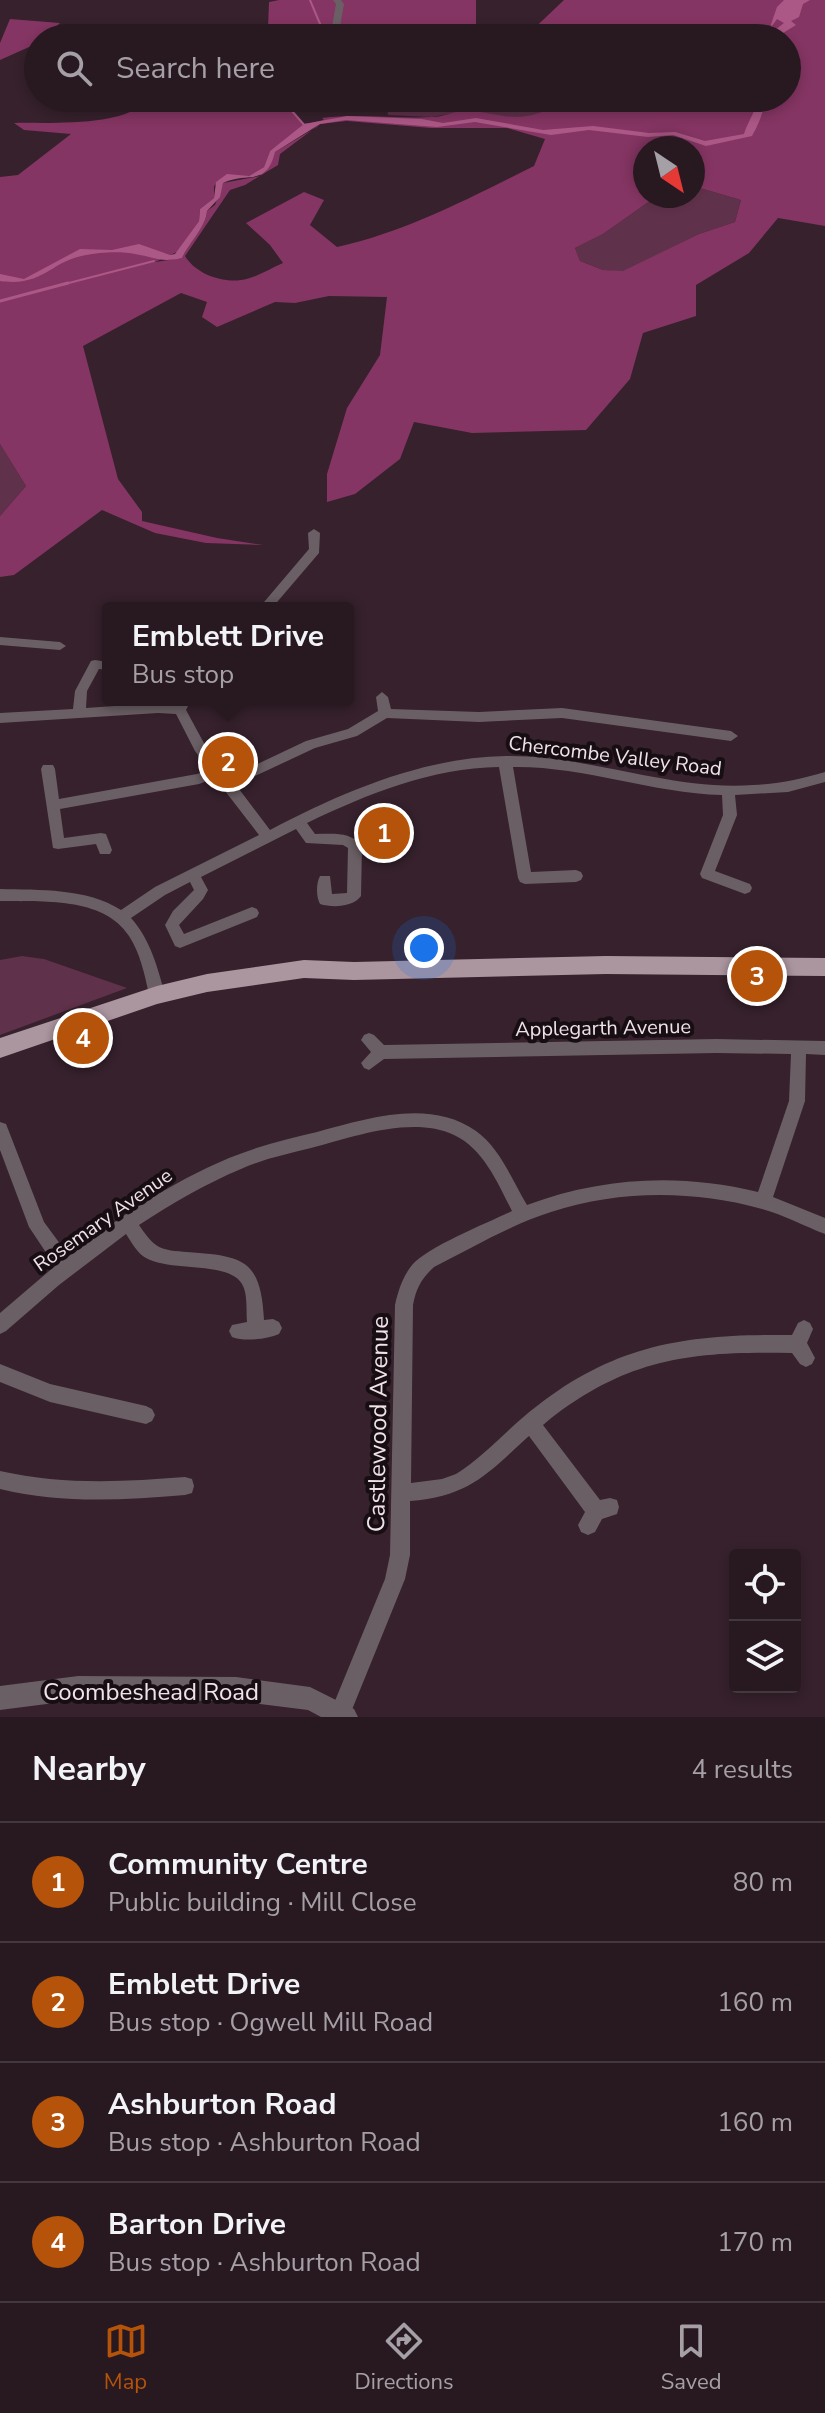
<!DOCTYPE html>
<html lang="en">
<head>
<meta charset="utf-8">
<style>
  :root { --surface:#281921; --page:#30222a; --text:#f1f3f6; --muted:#a5a0a5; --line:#44383f; --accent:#b45309 }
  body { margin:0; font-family:"Nunito Sans",sans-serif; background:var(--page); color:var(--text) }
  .controls { position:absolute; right:24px; bottom:24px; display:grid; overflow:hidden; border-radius:8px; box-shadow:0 4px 12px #0003 }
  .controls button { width:72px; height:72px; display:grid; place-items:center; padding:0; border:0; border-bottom:2px solid var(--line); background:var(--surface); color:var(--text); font:40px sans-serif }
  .compass { position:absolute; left:633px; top:136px; width:72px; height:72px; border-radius:50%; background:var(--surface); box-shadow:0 4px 12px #0003; rotate:145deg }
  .you { position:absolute; left:424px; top:948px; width:28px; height:28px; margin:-20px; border:6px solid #fff; border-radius:50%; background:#1a73e8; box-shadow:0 0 0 12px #1a73e833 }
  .badge { display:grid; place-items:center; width:52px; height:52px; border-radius:50%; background:var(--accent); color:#fff; font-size:26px; font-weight:700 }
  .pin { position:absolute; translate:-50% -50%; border:4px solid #fff; box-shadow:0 2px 8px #0006 }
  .popup { position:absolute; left:102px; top:602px; width:252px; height:104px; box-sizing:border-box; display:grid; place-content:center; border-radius:8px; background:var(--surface); filter:drop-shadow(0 2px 6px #0005); font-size:26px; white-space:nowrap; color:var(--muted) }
  .popup b { font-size:30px; color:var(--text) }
  .popup::after { content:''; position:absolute; left:50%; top:100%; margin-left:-16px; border:16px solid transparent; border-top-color:var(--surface) }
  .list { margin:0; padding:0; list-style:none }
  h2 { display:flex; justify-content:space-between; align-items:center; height:104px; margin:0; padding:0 32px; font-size:34px }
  h2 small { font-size:26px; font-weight:400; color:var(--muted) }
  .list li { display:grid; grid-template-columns:52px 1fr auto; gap:24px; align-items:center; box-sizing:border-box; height:120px; padding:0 32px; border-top:2px solid var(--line) }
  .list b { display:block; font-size:30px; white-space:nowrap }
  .list p { margin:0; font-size:26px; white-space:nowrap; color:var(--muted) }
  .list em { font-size:26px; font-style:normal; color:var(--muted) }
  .icon { flex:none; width:44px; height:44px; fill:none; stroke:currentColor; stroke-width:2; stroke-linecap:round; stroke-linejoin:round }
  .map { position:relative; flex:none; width:825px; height:1717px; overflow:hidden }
  .search { position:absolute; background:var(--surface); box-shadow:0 4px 12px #0003; left:24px; right:24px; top:24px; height:88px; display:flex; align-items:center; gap:20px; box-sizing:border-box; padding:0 28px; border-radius:44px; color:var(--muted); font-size:30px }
  .sheet { height:584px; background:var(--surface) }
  nav { display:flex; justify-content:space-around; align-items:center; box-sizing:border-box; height:112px; border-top:2px solid var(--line); background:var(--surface); font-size:22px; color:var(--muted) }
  nav a { display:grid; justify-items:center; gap:4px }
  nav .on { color:var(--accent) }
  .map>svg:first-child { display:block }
</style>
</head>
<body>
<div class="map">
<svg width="825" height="1717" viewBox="0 0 825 1717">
  <rect width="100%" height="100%" fill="#36212c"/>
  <path fill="#5f314a" d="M467 98 540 108 543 113 529 117 500 118 466 111 432 117 388 115 387 108 434 107Z
    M693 186 741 200 735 222 699 234 623 272 603 270 580 261 575 248 603 234 657 196H693Z
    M0 444 26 486 0 516Z
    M22 956 44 959 127 988 0 1035V960Z"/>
  <path fill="#853563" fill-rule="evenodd" d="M279 0H476V38H232L268 28 269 2Z
    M564 0H825V226L778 218 749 253 696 285V316L643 333 630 379 586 430 472 433 414 422 400 459 355 494 327 502V474L347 408 380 355 387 297 329 296 295 303 275 302 217 327 202 317 207 302 181 293 83 346 118 479 142 512V521L217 538 263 545 206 543 155 533 102 510 14 575 0 577V516L26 486 0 444V177L18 175 71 134 24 130 14 123C50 122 127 128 149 98H307L292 111 303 124 309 123 270 151 264 167 249 176H225L214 186V198L200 209 199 221 177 252 155 262 182 258C189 243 206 227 207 211L215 205 223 183 260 176 275 152 317 127 319 125 311 123 324 120 322 118C360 113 396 119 433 117 444 117 454 111 463 111 493 110 509 124 542 112L540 108 474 98H787V38H524ZM347 121 431 128H507L545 139 534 166C469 198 408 231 337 247L310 225 324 200 304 192 246 223 270 245 283 263C271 268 254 279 241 280 221 283 195 273 185 256L230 190 245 185 278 165 280 154 320 124ZM645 148H693V186L741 200 735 222 699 234 623 271 603 270 580 261 575 248 603 234 657 196H645Z
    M10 19 60 23 44 38H38V43L0 60V43Z
    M316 98H467C421 118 368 103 320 102Z"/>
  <path fill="#ac5886" d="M784 0H810L803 4 799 17 791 21 796 25 783 33 781 38H772L775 30 784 23 777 19 769 30 777 7Z
    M758 98H765C765 109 758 126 752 136L706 146 673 135 648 137 589 130 551 135 475 122 437 127 346 120 320 124 275 152C266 188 247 171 223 183L220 197 207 211C206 227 189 243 182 258 160 263 154 257 135 254 122 251 100 252 86 255 50 261 44 287 0 281V274L24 279 80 249 112 250 139 244 170 255 175 254 199 221 200 209 214 198 216 182 227 174 249 176 264 167 270 151 304 124 347 116 422 119 443 123 476 118 543 130 593 126 649 133 675 132 705 141 744 134C748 121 756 111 758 98Z"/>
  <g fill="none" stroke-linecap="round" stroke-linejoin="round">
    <path stroke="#ac5886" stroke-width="2" d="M310 0 323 31 321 38
      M306 127 292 111 307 98
      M61 285 154 261"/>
    <path stroke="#ac5886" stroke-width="3" d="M0 301 68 283"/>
    <path fill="#6a5f64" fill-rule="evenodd" d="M333 0H341L344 4 338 38H330L336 4Z
      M312 98H320L317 106 310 104Z
      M314 529 320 533 319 553 272 608H259L309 549 308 533Z
      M0 637 60 642 66 646 60 650 0 645Z
      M95 660 108 662V670L99 669 87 691 86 708 158 703 176 705 179 700H191L186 710 205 745 230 777 306 741 348 729 378 711 376 697 382 692 388 697 391 709 479 712 562 708 731 731 738 736 731 741 562 718 479 722 387 718 357 736 315 748 236 785 270 830C342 792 424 757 506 756 589 755 670 791 753 785 778 784 801 779 825 772V782L788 792 735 795 737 815 715 871 750 884 752 888 750 892 745 894 702 878 700 874 723 815 722 795C651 793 583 766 513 767L531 872 576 870 581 872 583 876 581 880 576 882 525 884 520 882 518 878 499 767C432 768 367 794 307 823L315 834C333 834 350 831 362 846L361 896C353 907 333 908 320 904 316 897 316 883 320 876H330L332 894 347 893 348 848 343 845 306 843 296 829 201 877 208 890 203 899 179 925 184 934 252 907 257 909 259 913 257 917 185 946 180 948 175 946 165 925 173 911 194 890 190 882 165 895 131 918C150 939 158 968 165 995L162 999 157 1001 152 999 149 995C145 975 140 953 129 936 103 896 41 902 0 901V889C39 890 87 888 121 910L155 887 259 835 215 778 199 784 60 809 64 838 101 833 106 834 112 850 110 854H100L96 844 58 849 53 848 41 769 43 765H53L55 769 59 799 197 774 209 770 195 751 176 714 158 713 0 723V713L73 709 75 691 91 661Z
      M369 1033 374 1035 384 1045 716 1039 825 1041V1055L806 1054 805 1101 773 1197 825 1218V1234C804 1226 784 1215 762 1209 693 1190 619 1190 551 1212 510 1225 472 1248 434 1267 422 1278 416 1288 413 1305L411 1483 442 1479 456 1474C486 1455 509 1427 537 1406 619 1342 692 1334 792 1335L798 1323 804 1320 810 1323 813 1329 807 1343 815 1358 812 1364 806 1367 800 1364 792 1353C694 1351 630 1357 550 1419L543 1425 600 1500 610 1498 617 1500 619 1507 617 1514 602 1519 595 1532 588 1535 581 1532 578 1525 585 1512 529 1436C487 1474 470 1496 410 1501V1555L405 1579 349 1717H331L330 1713 385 1579 390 1555 395 1305C398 1291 403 1276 412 1265 427 1247 489 1222 512 1211 498 1184 484 1149 454 1135 413 1115 352 1137 311 1148 287 1154 263 1159 241 1169 205 1184 171 1204 139 1225 144 1232 149 1240 156 1245 164 1251 177 1251 187 1252 243 1256 261 1259 264 1320L273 1319 279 1322 282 1328 279 1334C267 1339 245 1342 232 1337L229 1331 232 1325 247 1322C246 1311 248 1294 242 1284 229 1261 170 1272 146 1258 137 1253 132 1243 126 1234L59 1285 6 1331 0 1334V1313L55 1266 29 1227 0 1150V1122L6 1124 8 1129 44 1222 69 1256C117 1218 172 1182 229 1158 258 1146 287 1139 317 1132 366 1119 429 1098 476 1131 500 1148 512 1180 527 1205 603 1177 679 1173 758 1192L789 1101 791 1054 716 1053 384 1059 369 1070 364 1068 361 1063 371 1052 361 1040 364 1035Z
      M0 1364 50 1384 146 1406 152 1409 155 1415 152 1421 146 1424 50 1402 0 1382Z
      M0 1471C62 1485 122 1482 185 1477L192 1479 194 1486 192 1493 185 1495C122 1500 62 1504 0 1489Z"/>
    <path fill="#6a5f64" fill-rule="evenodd" d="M78 1676 236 1677 310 1687 354 1709 358 1717H321L308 1710 236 1701 78 1700 0 1710V1686Z"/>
    <path fill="#ab959f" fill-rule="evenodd" d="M606 956 825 958V976L606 974 354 980 304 978 207 992 157 1004 0 1058V1038L157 986 207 974 304 960 354 962Z"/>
  </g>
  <g text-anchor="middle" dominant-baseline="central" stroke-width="8" stroke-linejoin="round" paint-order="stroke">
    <g font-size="20" fill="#f0e2e8" stroke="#170e13">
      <text transform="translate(615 756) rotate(7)">Chercombe Valley Road</text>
      <text transform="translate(603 1028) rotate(-1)">Applegarth Avenue</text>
      <text transform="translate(103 1220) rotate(-35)">Rosemary Avenue</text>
    </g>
    <g font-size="24" fill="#f0e2e8" stroke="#170e13">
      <text transform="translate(378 1424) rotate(-89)">Castlewood Avenue</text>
      <text x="151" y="1692">Coombeshead Road</text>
    </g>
  </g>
</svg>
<div class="controls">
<button><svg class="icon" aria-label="locate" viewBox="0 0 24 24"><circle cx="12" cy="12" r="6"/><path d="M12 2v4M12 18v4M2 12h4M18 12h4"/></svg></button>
<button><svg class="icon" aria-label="layers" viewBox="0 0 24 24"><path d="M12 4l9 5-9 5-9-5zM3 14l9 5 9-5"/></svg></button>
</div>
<svg class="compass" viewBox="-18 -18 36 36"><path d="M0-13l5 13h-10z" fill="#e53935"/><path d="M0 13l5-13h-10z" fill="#a5a0a5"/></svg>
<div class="you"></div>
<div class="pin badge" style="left:384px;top:833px">1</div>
<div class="pin badge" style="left:228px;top:762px">2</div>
<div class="popup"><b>Emblett Drive</b>Bus stop</div>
<div class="pin badge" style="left:757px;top:976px">3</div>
<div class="pin badge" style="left:83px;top:1038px">4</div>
<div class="search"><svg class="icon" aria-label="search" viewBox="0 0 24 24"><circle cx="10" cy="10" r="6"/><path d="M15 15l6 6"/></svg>Search here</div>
</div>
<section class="sheet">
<h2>Nearby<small>4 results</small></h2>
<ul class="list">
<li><span class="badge">1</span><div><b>Community Centre</b><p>Public building · Mill Close</p></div><em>80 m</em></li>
<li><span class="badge">2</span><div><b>Emblett Drive</b><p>Bus stop · Ogwell Mill Road</p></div><em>160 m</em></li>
<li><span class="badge">3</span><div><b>Ashburton Road</b><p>Bus stop · Ashburton Road</p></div><em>160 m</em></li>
<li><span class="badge">4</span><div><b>Barton Drive</b><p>Bus stop · Ashburton Road</p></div><em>170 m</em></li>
</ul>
</section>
<nav>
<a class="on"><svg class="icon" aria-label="map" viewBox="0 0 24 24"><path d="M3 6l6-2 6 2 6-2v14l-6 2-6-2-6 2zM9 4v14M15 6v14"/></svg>Map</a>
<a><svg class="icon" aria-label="directions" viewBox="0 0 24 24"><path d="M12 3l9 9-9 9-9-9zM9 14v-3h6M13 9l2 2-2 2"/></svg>Directions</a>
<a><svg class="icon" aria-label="saved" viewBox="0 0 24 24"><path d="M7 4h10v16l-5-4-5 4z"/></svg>Saved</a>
</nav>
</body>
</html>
